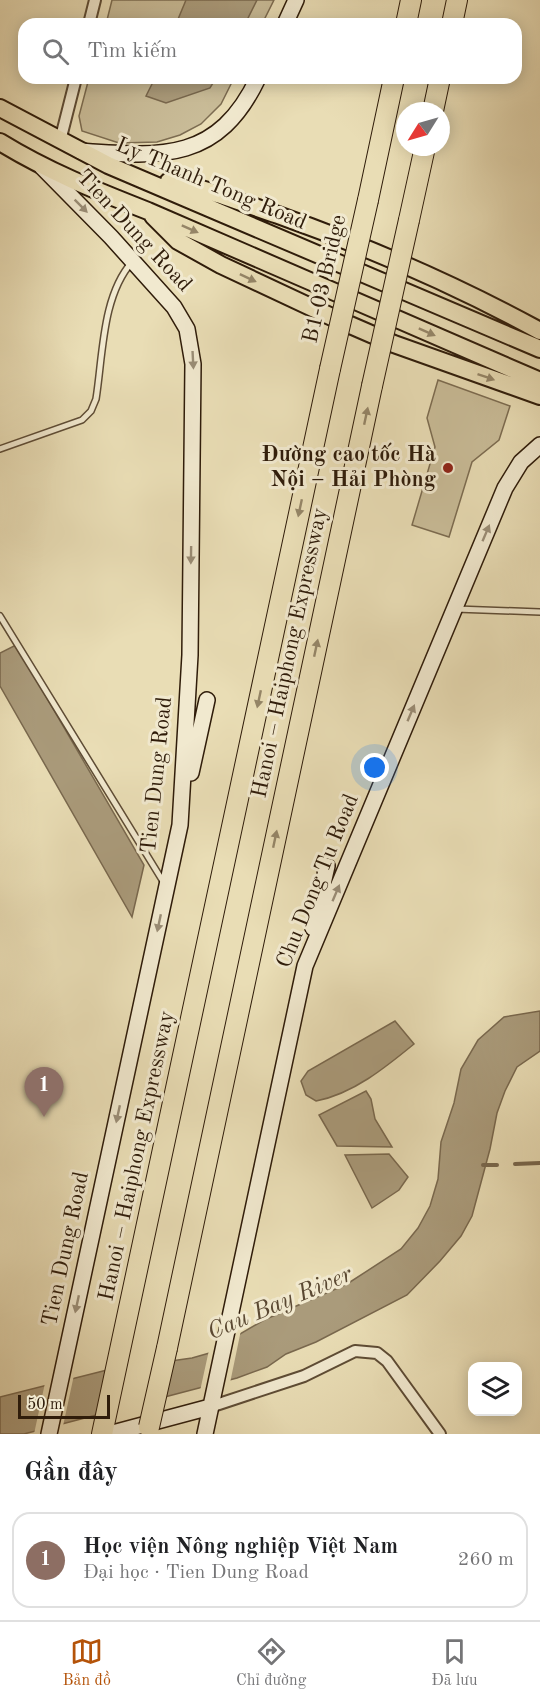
<!DOCTYPE html>
<html lang="vi">
<head>
<meta charset="utf-8">
<style>
  :root { --surface:#fff; --page:#f2f2f2; --text:#202124; --muted:#757577; --line:#e0e0e0; --accent:#b45309 }
  body { margin:0; font-family:"Old Standard TT",serif; background:var(--page); color:var(--text) }
  .controls { position:absolute; right:18px; bottom:18px; display:grid; overflow:hidden; border-radius:12px; box-shadow:0 3px 15px #0003 }
  .controls button { width:54px; height:54px; display:grid; place-items:center; padding:0; border:0; border-bottom:2px solid var(--line); background:var(--surface); color:var(--text); font:30px sans-serif }
  .compass { position:absolute; left:396px; top:102px; width:54px; height:54px; border-radius:50%; background:var(--surface); box-shadow:0 3px 15px #0003; rotate:233deg }
  .scale { position:absolute; left:18px; bottom:15px; width:92px; box-sizing:border-box; padding-left:6px; border:3px solid #2f1c0a; border-top:0; font-size:16px; line-height:21px; white-space:nowrap; color:#2f1c0a; -webkit-text-stroke:4px #f1e9cf; paint-order:stroke }
  .you { position:absolute; left:375px; top:768px; width:21px; height:21px; margin:-15px; border:4px solid #fff; border-radius:50%; background:#1a73e8; box-shadow:0 0 0 9px #1a73e833 }
  .badge { display:grid; place-items:center; width:39px; height:39px; border-radius:50%; background:var(--accent); color:#fff; font-size:20px; font-weight:700 }
  .pin { position:absolute; translate:-50% -50px; filter:drop-shadow(0 2px 3px #0008) }
  .pin::after { content:''; position:absolute; top:32px; width:21px; height:18px; background:inherit; clip-path:polygon(0 0,100% 0,50% 100%) }
  .list { margin:0; padding:0; list-style:none }
  h2 { display:flex; justify-content:space-between; align-items:center; height:78px; margin:0; padding:0 24px; font-size:26px }
  h2 small { font-size:20px; font-weight:400; color:var(--muted) }
  .list li { display:grid; grid-template-columns:39px 1fr auto; gap:18px; align-items:center; box-sizing:border-box; height:96px; margin:0 12px 12px; padding:0 12px; border:2px solid var(--line); border-radius:18px }
  .list b { display:block; font-size:22px; white-space:nowrap }
  .list p { margin:0; font-size:20px; white-space:nowrap; color:var(--muted) }
  .list em { font-size:20px; font-style:normal; color:var(--muted) }
  .icon { flex:none; width:33px; height:33px; fill:none; stroke:currentColor; stroke-width:2; stroke-linecap:round; stroke-linejoin:round }
  .map { position:relative; flex:none; width:540px; height:1434px; overflow:hidden }
  .search { position:absolute; background:var(--surface); box-shadow:0 3px 15px #0003; left:18px; right:18px; top:18px; height:66px; display:flex; align-items:center; gap:15px; box-sizing:border-box; padding:0 21px; border-radius:18px; color:var(--muted); font-size:22px }
  .sheet { height:186px; background:var(--surface) }
  nav { display:flex; justify-content:space-around; align-items:center; box-sizing:border-box; height:84px; border-top:2px solid var(--line); background:var(--surface); font-size:16px; color:var(--muted) }
  nav a { display:grid; justify-items:center; gap:3px }
  nav .on { color:var(--accent) }
  .map>svg:first-child { display:block }
</style>
</head>
<body>
<div class="map">
<svg width="540" height="1434" viewBox="0 0 540 1434">
  <rect width="100%" height="100%" fill="#e9ddb5"/>
  <filter id="stains"><feTurbulence type="fractalNoise" baseFrequency=".00333" numOctaves="4"/><feColorMatrix values="0 0 0 0 .2 0 0 0 0 .09 0 0 0 0 .02 0 0 0 .5 -.17"/></filter>
  <radialGradient id="worn" r=".72"><stop offset=".6" stop-color="#630" stop-opacity="0"/><stop offset="1" stop-color="#630" stop-opacity=".3"/></radialGradient>
  <path fill="#c9bc98" stroke="#7c6c51" stroke-width="1.5" d="M112 0H274L262 24H106Z
    M89 78H234L221 104 201 124 180 135 157 142 119 143 82 131 79 116Z
    M438 380 510 406 499 440 472 462 449 537 412 525 435 447 427 418Z"/>
  <path fill="#aa9b7b" stroke="#79684e" stroke-width="1.5" d="M186 0H257L245 24H176Z
    M155 78H216L210 88 166 103 146 96Z
    M16 645 144 865 132 917 0 686V653Z
    M540 1011V1051L517 1067 505 1091 497 1113 490 1149 472 1216 461 1236 440 1261 407 1295 316 1342 286 1354 267 1367 237 1378 24 1434H0V1397L107 1370 192 1358 227 1348 233 1338 264 1320 347 1284 401 1249 418 1228 430 1206 438 1179 441 1142 454 1103 461 1069 478 1040 504 1017Z
    M395 1021 414 1044C386 1067 353 1094 316 1101L306 1095 301 1081 308 1071Z
    M366 1091 371 1099 375 1119 392 1147 337 1146 319 1115Z
    M389 1154 408 1177 399 1190 372 1208 345 1155Z"/>
  <path fill="#e9ddb5" d="M241 1330 230 1383 200 1391 209 1350 226 1345 231 1336Z
    M172 1358 162 1402 98 1417 108 1367Z
    M74 1375 63 1426 34 1434 45 1383Z"/>
  <g fill="none" stroke-linecap="round" stroke-linejoin="round">
    <path stroke="#79684e" stroke-width="4" d="M515 1164 540 1163
      M483 1165H497"/>
    <g stroke="#5e4c35" stroke-width="8">
      <path id="lane" d="M0 449 82 420 91 411 96 399C103 355 102 296 132 262
        M456 609 540 612
        M0 616 164 883"/>
    </g>
    <g stroke="#5e4c35" stroke-width="14">
      <path id="street" d="M89 24 95 0
        M60 141 76 78
        M210 1407 304 1376 355 1351 377 1353 387 1361 440 1434"/>
    </g>
    <g stroke="#2f1c0a" stroke-width="18">
      <path id="secondary" d="M285 24 296 0
        M81 151C162 157 218 162 258 78
        M42 167 111 237 174 307 187 329 193 364 190 655 180 825 49 1434
        M191 773 207 700
        M313 928 327 866
        M109 1434 210 1407
        M205 1434 305 966 505 488 521 462 540 445"/>
    </g>
    <g stroke="#2f1c0a" stroke-width="20">
      <path id="primary" d="M0 108 108 165 540 349
        M0 142C47 171 97 191 148 211L540 381
        M169 181C206 188 242 203 278 215 368 247 456 285 540 331
        M153 216 178 241 221 265 334 318 394 344 540 396"/>
    </g>
    <g stroke="#2f1c0a" stroke-width="22">
      <path id="highway" d="M406 24 411 0
        M452 24 457 0
        M433 111 440 78
        M368 200 394 78
        M409 220 425 147
        M167 1348 372 386
        M102 1434 330 369"/>
    </g>
    <use href="#lane" stroke="#f1e9cf" stroke-width="5"/>
    <use href="#street" stroke="#f1e9cf" stroke-width="10"/>
    <use href="#secondary" stroke="#f1e9cf" stroke-width="15"/>
    <use href="#primary" stroke="#e9ddb5" stroke-width="16"/>
    <use href="#highway" stroke="#e9ddb5" stroke-width="20"/>
    <g stroke="#2f1c0a" stroke-width="22" stroke-linecap="butt">
      <path id="highway-bridge" d="M330 369 368 200
        M372 386 409 220
        M149 1427 167 1348"/>
    </g>
    <use href="#highway-bridge" stroke="#e9ddb5" stroke-width="20"/>
  </g>
  <defs><path id="oneway-solid" d="M-6-.8H1V-3.2L6.5 0L1 3.2V.8H-6Z" transform="scale(1.5)"/></defs>
  <g fill="#9a8d76">
    <use href="#oneway-solid" transform="translate(81 206) rotate(45)"/>
    <use href="#oneway-solid" transform="translate(193 360) rotate(87)"/>
    <use href="#oneway-solid" transform="translate(486 533) rotate(-67)"/>
    <use href="#oneway-solid" transform="translate(191 555) rotate(91)"/>
    <use href="#oneway-solid" transform="translate(411 713) rotate(-67)"/>
    <use href="#oneway-solid" transform="translate(336 893) rotate(-67)"/>
    <use href="#oneway-solid" transform="translate(159 923) rotate(102)"/>
    <use href="#oneway-solid" transform="translate(118 1114) rotate(102)"/>
    <use href="#oneway-solid" transform="translate(77 1304) rotate(102)"/>
  </g>
  <g fill="#958668">
    <use href="#oneway-solid" transform="translate(190 229) rotate(24)"/>
    <use href="#oneway-solid" transform="translate(248 278) rotate(25)"/>
    <use href="#oneway-solid" transform="translate(427 332) rotate(24)"/>
    <use href="#oneway-solid" transform="translate(486 377) rotate(19)"/>
    <use href="#oneway-solid" transform="translate(366 416) rotate(-78)"/>
    <use href="#oneway-solid" transform="translate(300 508) rotate(102)"/>
    <use href="#oneway-solid" transform="translate(316 648) rotate(-78)"/>
    <use href="#oneway-solid" transform="translate(259 699) rotate(102)"/>
    <use href="#oneway-solid" transform="translate(275 839) rotate(-78)"/>
  </g>
  <circle fill="#8f2418" stroke="#f1e9cf" stroke-width="2" cx="448" cy="468" r="6"/>
  <g text-anchor="middle" dominant-baseline="central" stroke-width="6" stroke-linejoin="round" paint-order="stroke">
    <g font-size="22" fill="#2f1c0a" stroke="#f1e9cf">
      <text transform="translate(211 184) rotate(23)">Ly Thanh Tong Road</text>
      <text transform="translate(134 231) rotate(47)">Tien Dung Road</text>
      <text transform="translate(325 279) rotate(-77)">B1-03 Bridge</text>
      <text transform="translate(290 653) rotate(-78)">Hanoi – Haiphong Expressway</text>
      <text transform="translate(157 775) rotate(-84)">Tien Dung Road</text>
      <text transform="translate(318 881) rotate(-68)">Chu Dong Tu Road</text>
      <text transform="translate(137 1156) rotate(-78)">Hanoi – Haiphong Expressway</text>
      <text transform="translate(66 1249) rotate(-78)">Tien Dung Road</text>
    </g>
    <g font-size="22" font-weight="bold" fill="#2f1c0a" stroke="#f1e9cf" text-anchor="end">
      <text x="436" y="455">Đường cao tốc Hà<tspan x="436" dy="25">Nội – Hải Phòng</tspan></text>
    </g>
    <g font-size="24" font-style="italic" fill="#5a4832" stroke="#f1e9cf">
      <text transform="translate(280 1304) rotate(-23)">Cau Bay River</text>
    </g>
  </g>
  <rect width="100%" height="100%" filter="url(#stains)"/>
  <rect width="100%" height="100%" fill="url(#worn)"/>
</svg>
<div class="controls">
<button><svg class="icon" aria-label="layers" viewBox="0 0 24 24"><path d="M12 4l9 5-9 5-9-5zM3 14l9 5 9-5"/></svg></button>
</div>
<svg class="compass" viewBox="-18 -18 36 36"><path d="M0-13l5 13h-10z" fill="#e53935"/><path d="M0 13l5-13h-10z" fill="#757577"/></svg>
<div class="scale">50 m</div>
<div class="you"></div>
<div class="pin badge" style="left:44px;top:1117px;background:#8d6e63">1</div>
<div class="search"><svg class="icon" aria-label="search" viewBox="0 0 24 24"><circle cx="10" cy="10" r="6"/><path d="M15 15l6 6"/></svg>Tìm kiếm</div>
</div>
<section class="sheet">
<h2>Gần đây<small></small></h2>
<ul class="list">
<li><span class="badge" style="background:#8d6e63">1</span><div><b>Học viện Nông nghiệp Việt Nam</b><p>Đại học · Tien Dung Road</p></div><em>260 m</em></li>
</ul>
</section>
<nav>
<a class="on"><svg class="icon" aria-label="map" viewBox="0 0 24 24"><path d="M3 6l6-2 6 2 6-2v14l-6 2-6-2-6 2zM9 4v14M15 6v14"/></svg>Bản đồ</a>
<a><svg class="icon" aria-label="directions" viewBox="0 0 24 24"><path d="M12 3l9 9-9 9-9-9zM9 14v-3h6M13 9l2 2-2 2"/></svg>Chỉ đường</a>
<a><svg class="icon" aria-label="saved" viewBox="0 0 24 24"><path d="M7 4h10v16l-5-4-5 4z"/></svg>Đã lưu</a>
</nav>
</body>
</html>
